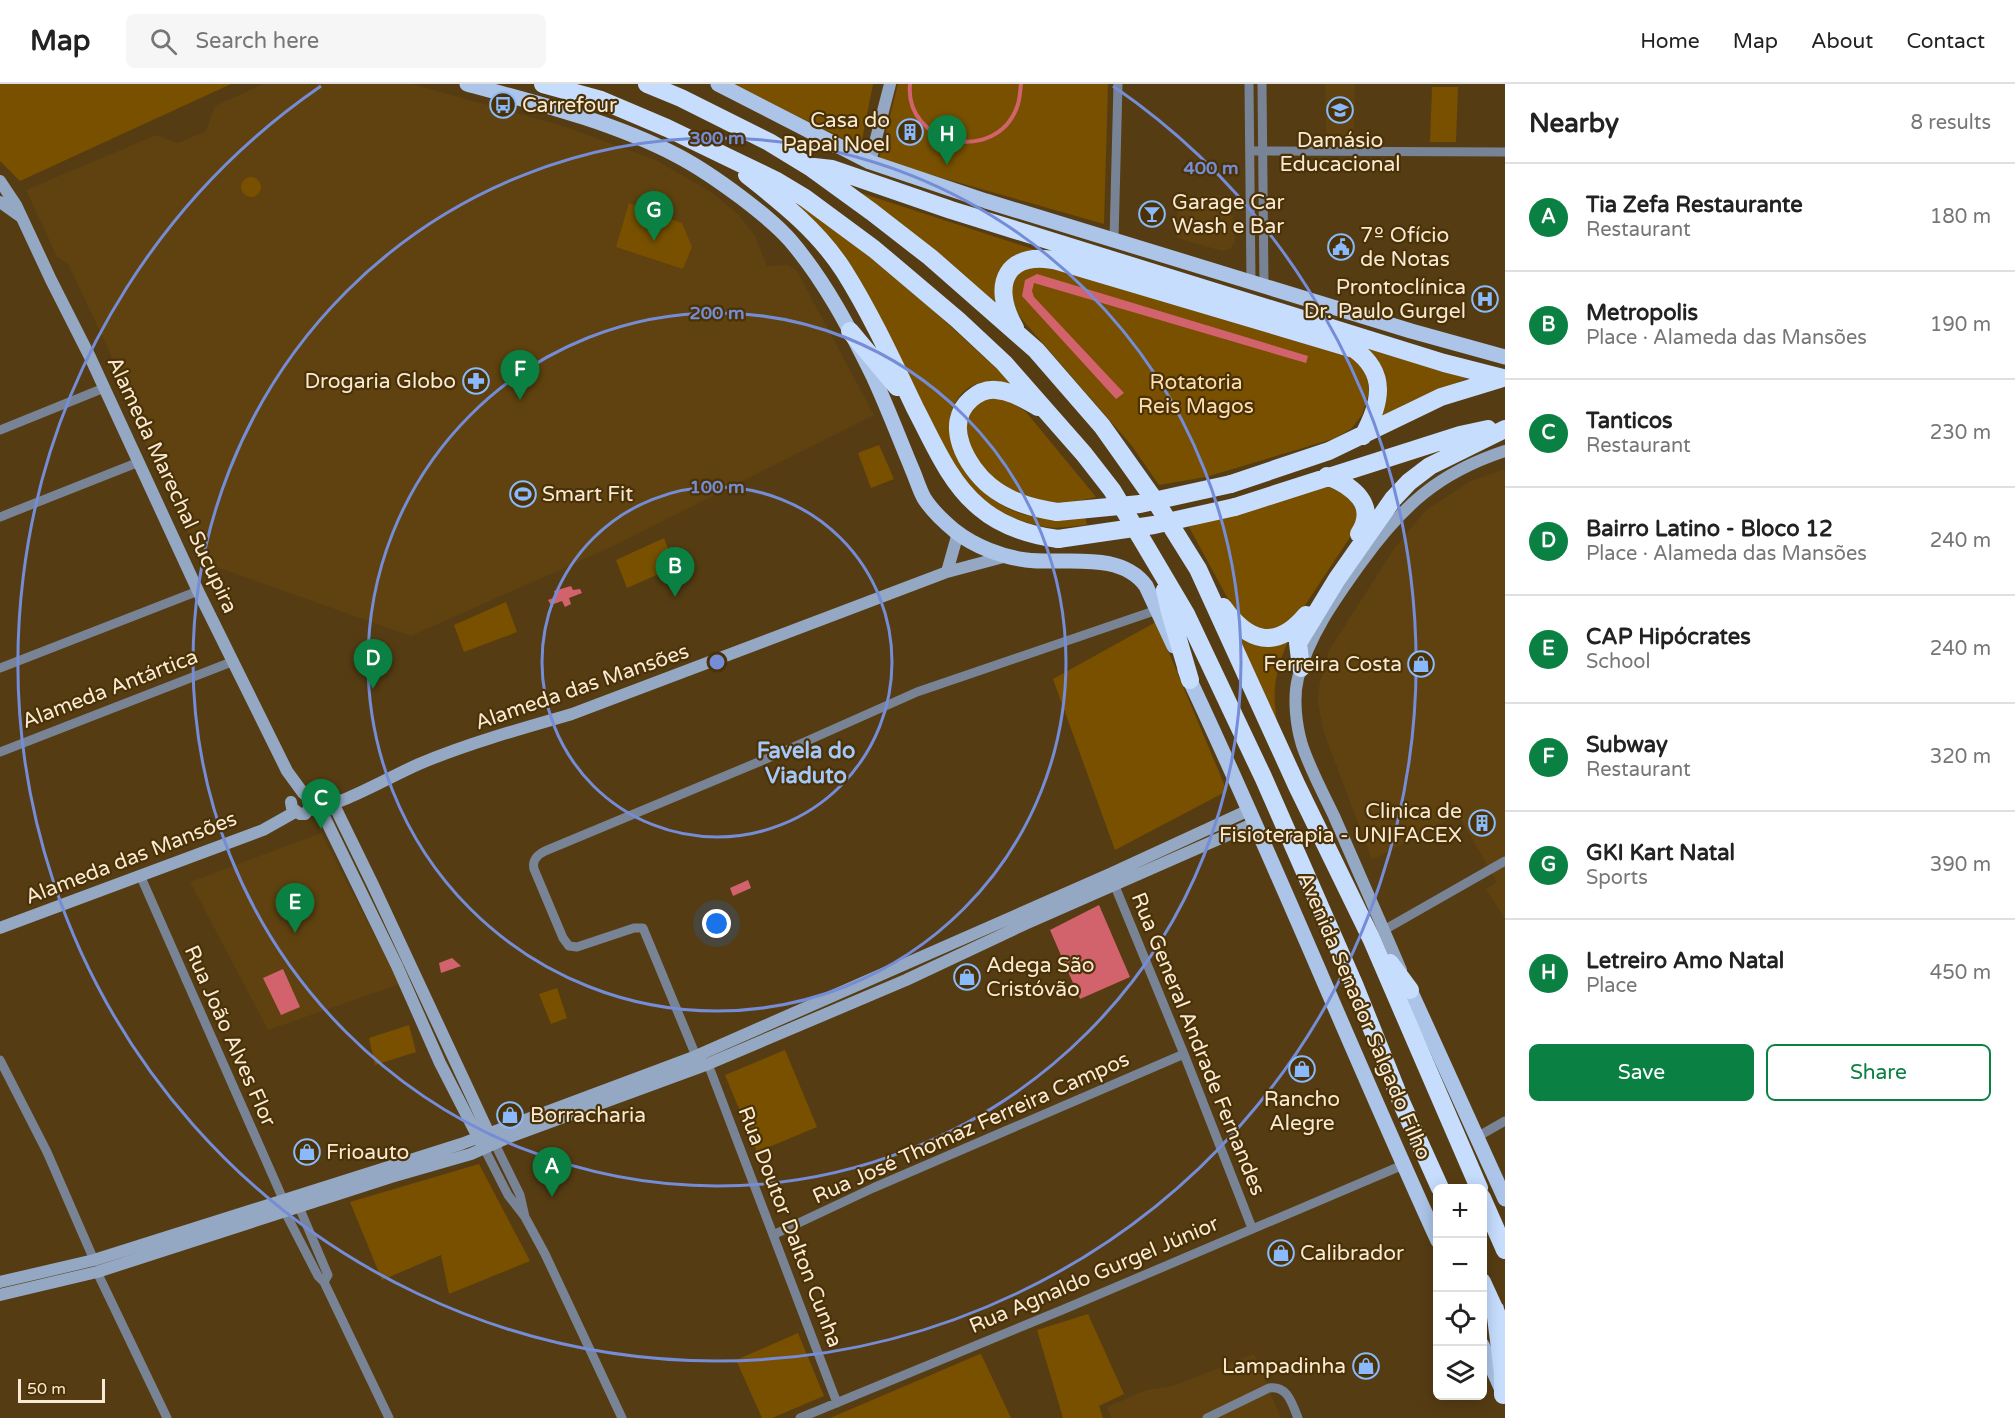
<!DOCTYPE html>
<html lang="en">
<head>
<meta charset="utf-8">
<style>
  :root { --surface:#fff; --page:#f6f6f6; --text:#222; --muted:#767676; --line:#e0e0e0; --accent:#0b8043 }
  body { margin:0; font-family:"Varela Round",sans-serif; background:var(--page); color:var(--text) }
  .controls { position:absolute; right:18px; bottom:18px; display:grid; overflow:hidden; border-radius:9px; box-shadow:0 3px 15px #0003 }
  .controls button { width:54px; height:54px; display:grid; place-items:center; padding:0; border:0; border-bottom:2px solid var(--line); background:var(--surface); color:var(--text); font:30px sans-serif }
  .scale { position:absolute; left:18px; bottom:15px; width:87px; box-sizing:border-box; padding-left:6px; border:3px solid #f9ead5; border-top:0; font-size:16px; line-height:21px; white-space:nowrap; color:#f9ead5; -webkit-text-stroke:4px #4a3206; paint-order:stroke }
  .you { position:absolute; left:717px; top:840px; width:21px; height:21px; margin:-15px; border:4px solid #fff; border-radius:50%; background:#1a73e8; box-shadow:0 0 0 9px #1a73e833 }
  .badge { display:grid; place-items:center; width:39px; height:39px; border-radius:50%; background:var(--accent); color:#fff; font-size:20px; font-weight:700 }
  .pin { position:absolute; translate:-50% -50px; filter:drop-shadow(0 2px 3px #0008) }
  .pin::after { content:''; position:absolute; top:32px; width:21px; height:18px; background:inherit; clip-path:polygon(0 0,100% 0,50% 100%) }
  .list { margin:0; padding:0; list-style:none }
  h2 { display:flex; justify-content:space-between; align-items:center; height:78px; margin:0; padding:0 24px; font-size:26px }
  h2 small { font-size:20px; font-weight:400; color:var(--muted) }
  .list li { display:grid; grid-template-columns:39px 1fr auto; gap:18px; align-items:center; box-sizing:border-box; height:108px; padding:0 24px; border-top:2px solid var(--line) }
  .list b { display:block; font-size:22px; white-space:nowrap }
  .list p { margin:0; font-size:20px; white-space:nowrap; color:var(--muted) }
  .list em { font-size:20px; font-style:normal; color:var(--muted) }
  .actions { display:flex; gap:12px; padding:18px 24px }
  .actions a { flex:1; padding:14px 0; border:2px solid var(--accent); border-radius:9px; text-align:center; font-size:21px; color:var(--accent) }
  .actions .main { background:var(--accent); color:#fff }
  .icon { flex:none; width:33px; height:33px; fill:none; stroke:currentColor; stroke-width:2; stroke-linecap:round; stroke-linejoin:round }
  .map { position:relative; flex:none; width:1505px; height:1334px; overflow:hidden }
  header { display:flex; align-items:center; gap:36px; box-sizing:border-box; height:84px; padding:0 30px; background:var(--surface); border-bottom:2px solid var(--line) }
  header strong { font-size:28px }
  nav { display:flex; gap:33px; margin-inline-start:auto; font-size:21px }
  .search { width:420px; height:54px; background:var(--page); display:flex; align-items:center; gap:15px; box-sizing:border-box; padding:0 21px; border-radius:9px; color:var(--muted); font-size:22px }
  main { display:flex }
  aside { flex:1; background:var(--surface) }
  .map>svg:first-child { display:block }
</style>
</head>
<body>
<header>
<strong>Map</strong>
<div class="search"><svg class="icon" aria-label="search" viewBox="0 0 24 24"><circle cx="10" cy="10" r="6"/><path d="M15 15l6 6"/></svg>Search here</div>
<nav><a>Home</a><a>Map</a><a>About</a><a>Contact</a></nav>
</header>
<main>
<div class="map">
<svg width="1505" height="1334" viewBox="0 0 1505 1334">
  <rect width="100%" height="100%" fill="#553c13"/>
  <path fill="#5f420f" d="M263 0H412L563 42 656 76 713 109 739 131 755 152 767 182 789 181 797 187 874 331 607 465 411 552 202 478 146 364 143 344 105 258 68 180 57 173 26 106 156 51 178 59 206 47 215 22Z
    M1325 0H1355L1354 53 1326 54Z
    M1231 111 1235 158 1230 165 1222 167 1177 154 1178 112Z
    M1502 386 1505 387V835L1486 805 1497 798 1458 730 1372 776 1324 649 1318 619 1319 602 1329 566 1394 465 1426 426 1471 397Z
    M321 749 400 900 268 946 190 798Z
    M1254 1270 1281 1334H1111L1107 1323 1146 1306 1173 1302Z"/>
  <path fill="#785000" d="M0 0H231L20 97 0 77Z
    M731 0H873L862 56 857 61Z
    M898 0H1108L1104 140 879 76Z
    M1432 3H1458L1456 58H1430Z
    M241 103a10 10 0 1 1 20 0a10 10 0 1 1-20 0Z
    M849 105 1036 166C1030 167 1022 168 1017 170 997 180 993 204 997 223Z
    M797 112 935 228 1011 298 1004 304 994 296C989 297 982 298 976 300 966 304 959 311 954 321 936 357 971 401 1000 420 1025 436 1057 436 1085 433L1087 441C1074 442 1059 445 1046 443 946 426 933 330 887 258 857 211 823 165 792 119Z
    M629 119 682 139 692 163 683 185 616 163Z
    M1036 175 1354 273 1367 291 1369 309 1362 331 1351 345 1333 355 1206 393 1159 401 1132 362 1020 233 1011 218 1013 189Z
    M1362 263 1448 289 1475 291 1403 321 1377 337Z
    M990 312 1008 316 1026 328 1096 413 1065 420 1036 418 999 400 979 380 966 356 965 338 970 324Z
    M879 361 894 395 871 404 858 369Z
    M1324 402C1348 409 1360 418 1356 444L1294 538 1275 549 1240 537 1189 443Z
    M664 454 675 483 627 504 616 476Z
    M506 518 517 548 464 568 454 541Z
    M1156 538 1227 707 1115 766 1053 595Z
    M1235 548 1289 555C1275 587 1271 607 1278 642Z
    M557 904 567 934 551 940 539 910Z
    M409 941 416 968 375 981 369 954Z
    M785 966 817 1043 757 1068 725 991Z
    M479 1080 530 1177 449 1210 441 1171 382 1196 350 1118Z
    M1088 1230 1124 1310 1099 1322 1103 1334H1063L1037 1246Z
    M798 1249 824 1312 772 1334H762L736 1276Z
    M981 1270 1011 1334H830L980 1270Z"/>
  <path fill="#d2636c" d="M1037 190 1308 272 1306 279 1034 199 1032 207 1034 213 1124 309 1116 315 1022 212 1025 196Z
    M571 502 573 506 580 505 582 509 569 514 571 520 565 523 562 517 551 521 548 516 556 513 554 507Z
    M748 796 751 804 733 812 730 804Z
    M1099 821 1130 893 1080 915 1050 846Z
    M452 874 461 882 441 889 439 879Z
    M283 885 300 923 281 931 263 894Z"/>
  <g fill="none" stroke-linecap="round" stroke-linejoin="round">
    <path stroke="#d2636c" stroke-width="4" d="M910 0C904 61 996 81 1017 23 1020 16 1020 7 1021 0"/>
    <path stroke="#788495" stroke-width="9" d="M1249 0 1251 198
      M1262 0 1264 202
      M1250 67 1505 68
      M1114 155 1118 0
      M0 346 104 304
      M0 433 139 378
      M0 584 198 507
      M0 668 234 577
      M140 791 286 1122
      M1112 795 1184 970 1252 1144
      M1384 846 1505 777
      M696 972 643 844H634L577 863 569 862 563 854 534 785C532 776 537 771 545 767L773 672 917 608 1157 526
      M0 976 47 1068 94 1176
      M708 980 837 1319
      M1477 1053 1505 1037
      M495 1060 520 1111 525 1133
      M484 1064 508 1111 525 1133 545 1170 622 1334
      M299 1123 328 1191 324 1198
      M285 1128 318 1192 324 1198 389 1334
      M773 1151 873 1104 1184 970
      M97 1188 167 1334
      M800 1334 1062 1226 1403 1081
      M1207 1334 1269 1304C1288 1301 1292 1320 1298 1334"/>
    <path stroke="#95a8c3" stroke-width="12" d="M870 78 890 0
      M0 97 16 121 51 196 90 273 198 507 287 687 303 709 311 716 312 721 305 730H300L292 724 291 718
      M0 118 20 132
      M947 488 958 449
      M333 719 373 801 491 1054
      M320 724 397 882 440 979 481 1059
      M309 726C343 721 387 694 419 680 466 660 523 644 572 630L947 488 1007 472
      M0 844 263 746 295 728
      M1401 886C1379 834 1356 783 1334 732 1323 709 1310 685 1302 661 1296 641 1293 614 1298 594 1309 551 1336 514 1361 479 1402 422 1438 389 1505 367
      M0 1198 94 1176 461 1060 696 972 1110 790 1249 726
      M0 1211 97 1188 391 1093 471 1070 509 1053 708 980 906 896 1025 840 1255 739"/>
    <path stroke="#acc4e7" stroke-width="15" d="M467 0C537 19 613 38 678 72 701 84 722 99 742 114 759 127 776 140 790 156 825 197 850 245 873 292 887 322 899 354 912 385 916 394 919 405 924 414 932 427 943 437 955 447 974 462 1002 473 1026 476 1064 481 1120 466 1146 502L1174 562
      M718 0 870 78 986 117 1411 247 1505 273
      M1185 586C1274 774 1351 967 1438 1157
      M1410 906 1505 1115
      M1482 1261 1502 1306"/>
    <path stroke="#c6ddfe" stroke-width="18" d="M543 0 601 16 667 44 775 96 805 114 874 165 958 236 1004 279 1084 370 1112 406 1141 454 1186 530 1203 566 1264 695 1354 900 1402 1020 1440 1104
      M647 0 681 14 769 58 810 83 872 128 930 173 1036 266 1102 342 1158 421 1198 485 1297 702 1371 854 1479 1104
      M814 83 832 85 951 126 1444 279 1503 294
      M747 91C783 119 819 148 844 187 871 230 893 278 915 324 933 358 949 398 979 423 1001 442 1029 451 1058 455
      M1015 244C989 199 1008 164 1061 178L1354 265C1388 289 1381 319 1363 352
      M850 247 897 303
      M1038 323C1025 316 1012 307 996 306 987 305 978 309 971 315 942 340 967 383 990 402 1010 418 1032 424 1057 428
      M1327 392C1353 402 1378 421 1359 450
      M1231 400 1329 367 1441 313 1500 295
      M1235 423 1460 351 1488 345
      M1165 506 1170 528 1190 596
      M1223 523C1248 558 1276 567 1306 531
      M1301 584 1298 559 1337 495 1393 415 1409 398 1430 382 1505 345
      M1390 879 1410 906
      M1482 1114 1505 1166
      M1482 1198 1499 1235
      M1495 1225 1503 1289V1311"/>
    <path stroke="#c6ddfe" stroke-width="18" d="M1057 428 1140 420 1231 400
      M1058 455 1154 441 1235 423"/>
  </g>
  <g fill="none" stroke="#758cd7" stroke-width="3">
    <circle cx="717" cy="578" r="175"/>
    <circle cx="717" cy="578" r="349"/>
    <circle cx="717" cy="578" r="524"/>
    <path d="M1113 2A699 699 0 1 1 321 2"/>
  </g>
  <defs>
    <g id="bus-ring" transform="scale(1.35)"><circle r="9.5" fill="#4a3206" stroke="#8abafc" stroke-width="1.5"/><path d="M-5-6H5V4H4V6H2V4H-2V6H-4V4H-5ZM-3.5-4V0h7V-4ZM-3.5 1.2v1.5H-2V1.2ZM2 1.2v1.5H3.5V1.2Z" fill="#8abafc"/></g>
    <g id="school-ring" transform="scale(1.35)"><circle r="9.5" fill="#4a3206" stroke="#8abafc" stroke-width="1.5"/><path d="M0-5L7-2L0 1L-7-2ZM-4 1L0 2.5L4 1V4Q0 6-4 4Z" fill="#8abafc"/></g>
    <g id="building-ring" transform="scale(1.35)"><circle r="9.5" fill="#4a3206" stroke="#8abafc" stroke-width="1.5"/><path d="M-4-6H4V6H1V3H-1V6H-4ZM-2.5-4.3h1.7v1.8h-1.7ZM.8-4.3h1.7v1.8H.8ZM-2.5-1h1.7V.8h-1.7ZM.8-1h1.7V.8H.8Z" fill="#8abafc"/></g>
    <g id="bar-ring" transform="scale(1.35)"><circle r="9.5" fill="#4a3206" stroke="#8abafc" stroke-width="1.5"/><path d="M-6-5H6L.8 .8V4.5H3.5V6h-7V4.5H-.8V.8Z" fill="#8abafc"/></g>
    <g id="civic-ring" transform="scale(1.35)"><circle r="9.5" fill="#4a3206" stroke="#8abafc" stroke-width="1.5"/><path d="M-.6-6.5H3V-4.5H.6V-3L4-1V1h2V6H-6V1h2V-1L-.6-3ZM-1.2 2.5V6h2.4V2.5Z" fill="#8abafc"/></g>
    <g id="hospital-ring" transform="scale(1.35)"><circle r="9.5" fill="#4a3206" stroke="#8abafc" stroke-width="1.5"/><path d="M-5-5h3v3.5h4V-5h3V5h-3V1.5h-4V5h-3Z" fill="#8abafc"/></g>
    <g id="pharmacy-ring" transform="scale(1.35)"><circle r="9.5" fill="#4a3206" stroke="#8abafc" stroke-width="1.5"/><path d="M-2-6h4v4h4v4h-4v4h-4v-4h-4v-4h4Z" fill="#8abafc"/></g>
    <g id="stadium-ring" transform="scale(1.35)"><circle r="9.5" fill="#4a3206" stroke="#8abafc" stroke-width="1.5"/><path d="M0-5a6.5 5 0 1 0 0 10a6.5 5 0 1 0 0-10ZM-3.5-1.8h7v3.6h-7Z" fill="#8abafc"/></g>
    <g id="shop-ring" transform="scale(1.35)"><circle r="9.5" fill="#4a3206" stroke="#8abafc" stroke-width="1.5"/><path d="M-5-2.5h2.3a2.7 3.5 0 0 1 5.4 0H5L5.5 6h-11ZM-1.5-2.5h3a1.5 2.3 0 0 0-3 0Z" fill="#8abafc"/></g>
  </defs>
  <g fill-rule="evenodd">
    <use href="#bus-ring" x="503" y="21"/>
    <use href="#school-ring" x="1340" y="26"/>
    <use href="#building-ring" x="910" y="48"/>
    <use href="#bar-ring" x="1152" y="130"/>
    <use href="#civic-ring" x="1341" y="163"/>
    <use href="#hospital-ring" x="1485" y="215"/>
    <use href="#pharmacy-ring" x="476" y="297"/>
    <use href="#stadium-ring" x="523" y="410"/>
    <use href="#shop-ring" x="1421" y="580"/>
    <use href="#building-ring" x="1482" y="739"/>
    <use href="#shop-ring" x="967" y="893"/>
    <use href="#shop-ring" x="1302" y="985"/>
    <use href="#shop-ring" x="510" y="1031"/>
    <use href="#shop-ring" x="307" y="1068"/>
    <use href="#shop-ring" x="1281" y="1169"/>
    <use href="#shop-ring" x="1366" y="1282"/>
  </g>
  <g text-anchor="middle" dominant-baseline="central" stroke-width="4.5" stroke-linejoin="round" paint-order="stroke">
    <g font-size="21" fill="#f9ead5" stroke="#4a3206" text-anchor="start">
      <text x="522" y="21">Carrefour</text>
      <text x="890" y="36" text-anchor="end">Casa do<tspan x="890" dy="24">Papai Noel</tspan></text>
      <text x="1340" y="56" text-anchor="middle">Damásio<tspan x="1340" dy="24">Educacional</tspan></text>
      <text x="1172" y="118">Garage Car<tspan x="1172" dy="24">Wash e Bar</tspan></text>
      <text x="1360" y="151">7º Ofício<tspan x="1360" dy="24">de Notas</tspan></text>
      <text x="1466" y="203" text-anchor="end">Prontoclínica<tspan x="1466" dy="24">Dr. Paulo Gurgel</tspan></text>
      <text x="456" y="297" text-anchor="end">Drogaria Globo</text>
      <text x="542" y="410">Smart Fit</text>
      <text x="1402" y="580" text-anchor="end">Ferreira Costa</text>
      <text x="1462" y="727" text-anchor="end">Clinica de<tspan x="1462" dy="24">Fisioterapia - UNIFACEX</tspan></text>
      <text x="986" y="881">Adega São<tspan x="986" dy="24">Cristóvão</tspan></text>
      <text x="1302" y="1015" text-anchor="middle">Rancho<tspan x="1302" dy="24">Alegre</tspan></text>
      <text x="530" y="1031">Borracharia</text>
      <text x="326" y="1068">Frioauto</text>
      <text x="1300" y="1169">Calibrador</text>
      <text x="1346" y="1282" text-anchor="end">Lampadinha</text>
    </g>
    <g font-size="21" fill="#fddeb1" stroke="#4a3206">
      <text x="1196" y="298">Rotatoria<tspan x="1196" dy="24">Reis Magos</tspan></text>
    </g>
    <g font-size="21" fill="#f9ead5" stroke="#4a3206">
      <text transform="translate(172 401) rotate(65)">Alameda Marechal Sucupira</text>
      <text transform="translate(582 603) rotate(-19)">Alameda das Mansões</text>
      <text transform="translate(110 605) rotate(-21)">Alameda Antártica</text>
      <text transform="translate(131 774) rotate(-21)">Alameda das Mansões</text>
      <text transform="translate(1364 932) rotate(67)">Avenida Senador Salgado Filho</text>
      <text transform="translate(230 952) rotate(66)">Rua João Alves Flor</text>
      <text transform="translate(1198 960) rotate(68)">Rua General Andrade Fernandes</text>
      <text transform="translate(971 1044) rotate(-24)">Rua José Thomaz Ferreira Campos</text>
      <text transform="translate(790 1143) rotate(69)">Rua Doutor Dalton Cunha</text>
      <text transform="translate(1094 1191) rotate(-23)">Rua Agnaldo Gurgel Júnior</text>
    </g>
    <g font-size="22" font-weight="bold" fill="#a5c8fa" stroke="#4a3206">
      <text x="806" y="667">Favela do<tspan x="806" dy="25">Viaduto</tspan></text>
    </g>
  </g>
  <circle cx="717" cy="578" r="9" fill="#758cd7" stroke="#4a3206" stroke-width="3"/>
  <g font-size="18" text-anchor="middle" font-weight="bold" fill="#758cd7" stroke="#4a3206" stroke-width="4.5" stroke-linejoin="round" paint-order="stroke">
    <text x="717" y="60">300 m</text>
    <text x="1211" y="90">400 m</text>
    <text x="717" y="235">200 m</text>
    <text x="717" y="409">100 m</text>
  </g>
</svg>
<div class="controls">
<button>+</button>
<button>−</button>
<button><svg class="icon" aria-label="locate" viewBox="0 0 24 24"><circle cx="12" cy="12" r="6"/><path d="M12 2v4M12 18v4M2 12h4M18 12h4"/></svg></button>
<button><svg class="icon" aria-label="layers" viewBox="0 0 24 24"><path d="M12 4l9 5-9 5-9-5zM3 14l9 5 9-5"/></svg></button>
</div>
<div class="scale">50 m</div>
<div class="you"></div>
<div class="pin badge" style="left:552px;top:1113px">A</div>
<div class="pin badge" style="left:675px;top:513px">B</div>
<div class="pin badge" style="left:321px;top:745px">C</div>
<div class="pin badge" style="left:373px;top:605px">D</div>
<div class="pin badge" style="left:295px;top:849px">E</div>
<div class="pin badge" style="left:520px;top:316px">F</div>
<div class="pin badge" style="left:654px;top:157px">G</div>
<div class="pin badge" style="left:947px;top:81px">H</div>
</div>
<aside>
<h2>Nearby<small>8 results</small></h2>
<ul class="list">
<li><span class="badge">A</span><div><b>Tia Zefa Restaurante</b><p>Restaurant</p></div><em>180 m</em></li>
<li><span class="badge">B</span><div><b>Metropolis</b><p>Place · Alameda das Mansões</p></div><em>190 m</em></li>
<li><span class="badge">C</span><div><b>Tanticos</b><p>Restaurant</p></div><em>230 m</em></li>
<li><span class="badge">D</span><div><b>Bairro Latino - Bloco 12</b><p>Place · Alameda das Mansões</p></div><em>240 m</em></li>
<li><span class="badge">E</span><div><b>CAP Hipócrates</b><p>School</p></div><em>240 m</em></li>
<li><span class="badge">F</span><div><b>Subway</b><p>Restaurant</p></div><em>320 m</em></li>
<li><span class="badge">G</span><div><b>GKI Kart Natal</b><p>Sports</p></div><em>390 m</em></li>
<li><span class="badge">H</span><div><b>Letreiro Amo Natal</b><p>Place</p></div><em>450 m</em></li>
</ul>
<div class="actions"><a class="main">Save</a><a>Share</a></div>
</aside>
</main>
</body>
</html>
